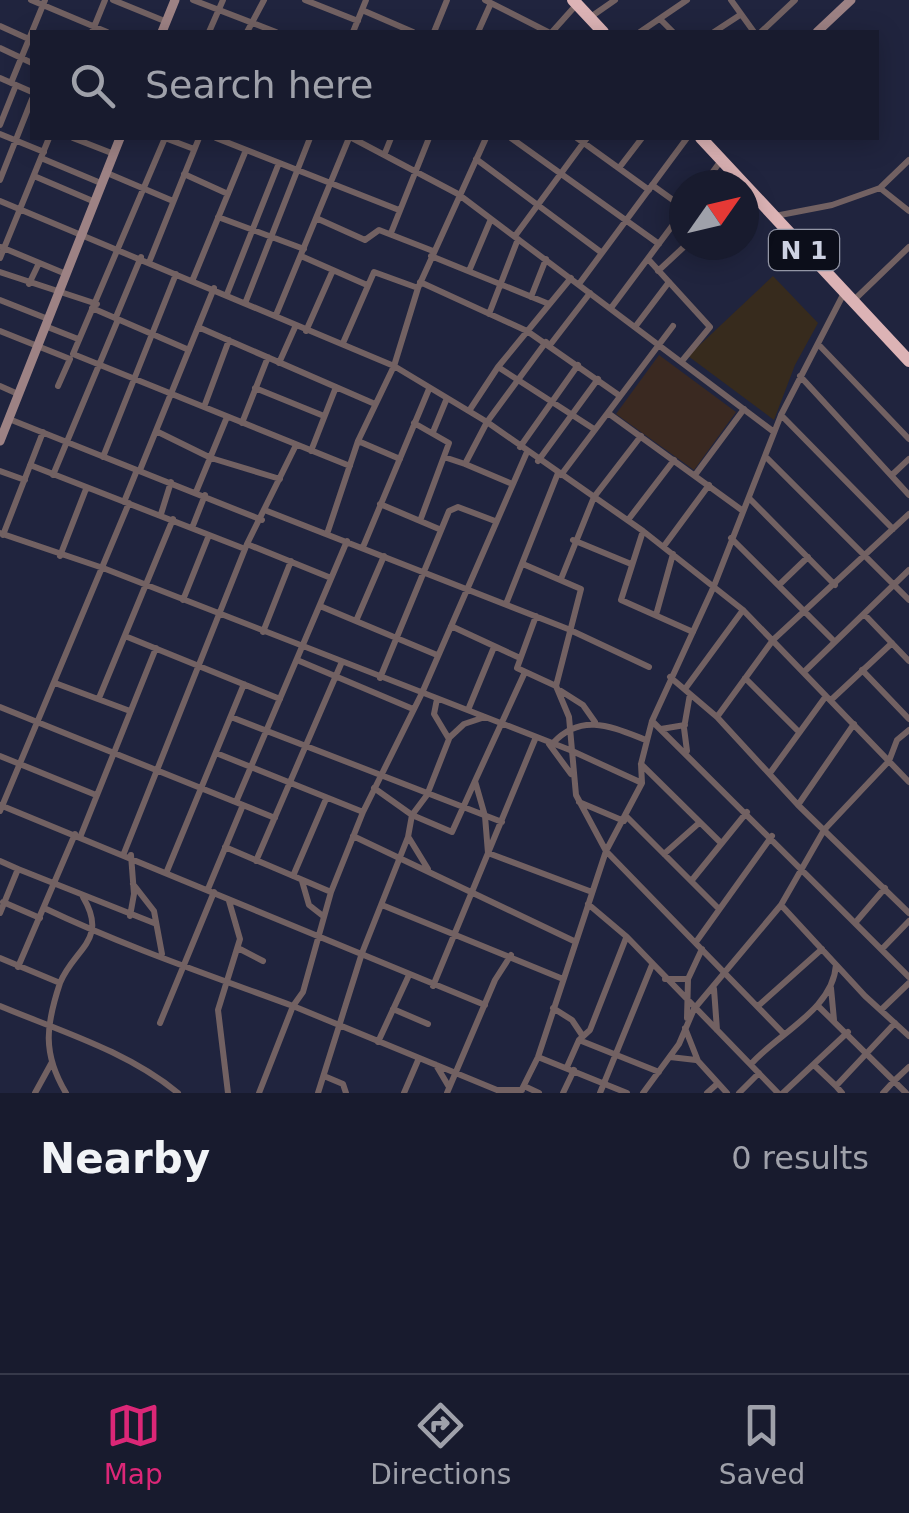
<!DOCTYPE html>
<html lang="en">
<head>
<meta charset="utf-8">
<style>
  :root { --surface:#181b2e; --page:#25283a; --text:#f1f3f6; --muted:#9fa1aa; --line:#36394a; --accent:#db2777 }
  body { margin:0; font-family:"DejaVu Sans",sans-serif; background:var(--page); color:var(--text) }
  .compass { position:absolute; left:669px; top:170px; width:90px; height:90px; border-radius:50%; background:var(--surface); box-shadow:0 5px 25px #0003; rotate:56deg }
  .list { margin:0; padding:0; list-style:none }
  h2 { display:flex; justify-content:space-between; align-items:center; height:130px; margin:0; padding:0 40px; font-size:42px }
  h2 small { font-size:32px; font-weight:400; color:var(--muted) }
  .icon { flex:none; width:55px; height:55px; fill:none; stroke:currentColor; stroke-width:2; stroke-linecap:round; stroke-linejoin:round }
  .map { position:relative; flex:none; width:909px; height:1093px; overflow:hidden }
  .search { position:absolute; background:var(--surface); box-shadow:0 5px 25px #0003; left:30px; right:30px; top:30px; height:110px; display:flex; align-items:center; gap:25px; box-sizing:border-box; padding:0 35px; border-radius:0px; color:var(--muted); font-size:38px }
  .sheet { height:280px; background:var(--surface) }
  nav { display:flex; justify-content:space-around; align-items:center; box-sizing:border-box; height:140px; border-top:2px solid var(--line); background:var(--surface); font-size:28px; color:var(--muted) }
  nav a { display:grid; justify-items:center; gap:5px }
  nav .on { color:var(--accent) }
  .map>svg:first-child { display:block }
</style>
</head>
<body>
<div class="map">
<svg width="909" height="1093" viewBox="0 0 909 1093">
  <rect width="100%" height="100%" fill="#20243e"/>
  <path fill="#372b1d" d="M773 276 818 323 795 365 774 420 688 356Z"/>
  <path fill="#3a2921" d="M659 355 736 412 694 470 616 414Z"/>
  <g fill="none" stroke-linecap="round" stroke-linejoin="round">
    <path stroke="#726162" stroke-width="6" d="M31 0 107 32
      M113 0 167 22
      M193 0 276 32
      M305 0 358 21
      M485 0 548 32
      M731 0 754 32
      M362 10 413 32
      M592 16 615 0
      M660 19 673 32
      M0 26 31 40
      M92 32 105 0
      M209 32 223 0
      M247 32 264 0
      M353 32 366 0
      M434 32 447 0
      M478 32 491 3
      M552 32 577 4
      M640 32 687 0
      M714 32 740 15
      M761 32 795 0
      M0 48 32 63
      M0 78 32 92
      M11 83 45 0
      M0 125 16 85
      M0 134 44 152
      M73 138 114 154
      M216 138 399 210
      M352 138 458 194 774 432
      M511 138 659 244
      M577 138 649 190
      M194 149 165 138 73 354 350 466
      M385 153 391 138
      M41 158 103 184
      M476 159 602 253
      M619 168 642 138
      M107 173 173 201
      M184 174 228 194
      M34 176 95 202
      M0 180 32 99
      M652 185 684 208
      M703 185 720 162
      M881 187 909 160
      M0 201 394 366 487 422 643 531 743 610 909 782
      M775 216 832 205 880 188 909 211
      M218 217 304 249
      M316 218 365 240 379 230 433 251
      M391 233 429 138
      M515 236 587 138
      M1 247 66 274
      M301 256 367 285
      M431 256 549 304
      M0 258 49 138
      M648 259 710 327 682 361
      M150 260 199 138
      M469 271 491 219
      M658 271 686 245
      M0 272 97 304
      M193 279 246 150
      M420 282 527 331 620 396
      M29 284 39 263
      M579 284 687 138
      M227 294 279 163
      M531 297 546 259
      M0 300 48 319
      M246 301 310 138
      M853 301 909 247
      M92 308 189 350
      M611 308 684 210
      M489 314 518 239
      M276 315 349 138
      M116 317 141 257
      M45 326 78 339
      M198 327 375 404
      M635 327 669 282
      M0 331 70 359
      M306 331 333 270
      M343 343 374 272 418 288
      M818 344 909 439
      M550 345 590 293
      M279 363 296 325
      M498 367 594 429
      M800 376 909 495
      M0 386 18 394
      M58 386 70 359
      M255 388 324 416
      M204 407 229 340
      M469 411 498 367 571 278
      M608 413 743 511
      M781 415 893 529
      M9 419 262 520
      M242 423 268 357
      M414 423 449 443 420 521
      M156 431 211 458 280 479
      M433 432 447 398
      M358 441 400 459
      M520 447 578 365
      M311 451 336 387
      M765 456 909 600
      M103 457 176 274
      M444 457 465 464 487 422 546 342
      M538 461 598 379
      M465 464 510 483
      M30 465 245 549
      M140 470 214 288
      M0 471 25 480
      M893 474 909 459
      M53 475 117 322
      M561 475 673 326
      M695 475 744 409
      M196 492 227 417
      M749 498 835 585
      M124 502 137 470
      M380 504 439 529
      M267 511 568 629 649 667
      M161 514 171 482
      M628 520 674 460
      M192 528 205 495
      M643 531 621 600 693 632
      M0 533 103 568 570 750 642 783
      M327 534 358 441 394 366 418 288 486 138
      M3 535 43 432
      M731 538 835 642
      M573 540 631 564
      M247 544 331 578
      M664 546 709 485
      M363 547 429 389
      M60 556 86 489
      M523 564 581 589 556 686 569 717 576 795 606 851 783 1033
      M561 579 594 497 641 436
      M779 585 808 557
      M183 600 209 535
      M506 604 558 473
      M320 606 437 655
      M864 614 909 661
      M656 615 673 554
      M536 616 517 668 556 686
      M356 621 384 556
      M451 626 520 658
      M263 632 291 561
      M125 636 280 699
      M297 660 413 709
      M862 670 909 719
      M525 672 475 781 485 816 488 853 592 892
      M804 672 909 570
      M670 677 717 717 798 805 909 913
      M380 678 449 511 458 507 495 521
      M745 678 799 732
      M55 683 130 711
      M685 689 743 610
      M561 691 583 705 595 722
      M99 698 173 519
      M831 700 892 643
      M0 707 275 818
      M468 710 494 647
      M231 717 502 822
      M717 717 773 640 909 514
      M652 721 909 977
      M661 729 685 725
      M449 738 464 724 485 717
      M553 743C582 712 612 727 646 740
      M549 744 571 774
      M687 751 684 728 690 694
      M216 753 363 812
      M0 756 96 795
      M641 764 721 843
      M770 773 826 696
      M374 788 412 815 452 832 475 781
      M236 802 347 541
      M579 802 624 821
      M0 805 485 1005
      M798 805 854 724
      M0 811 129 503
      M627 817 719 909
      M81 835 156 648
      M353 836 576 942
      M409 838 428 869
      M225 847 331 892
      M124 853 247 544 296 445
      M664 854 699 823
      M0 861 18 869
      M256 861 341 664
      M167 871 244 684
      M293 876 326 799
      M692 880 747 812
      M302 881 309 905 323 916
      M133 884 154 911 162 954
      M208 889 243 805
      M3 902 40 918
      M588 904 627 937 778 1093
      M382 905 563 979
      M781 905 865 996 909 1036
      M44 908C126 947 209 975 293 1006L259 1093
      M0 913 18 869 154 923
      M130 916 134 894 131 855
      M855 923 885 888
      M696 942 772 836
      M238 948 263 961
      M882 949 909 921
      M0 958 60 983C74 948 109 941 83 897
      M18 967 75 834
      M665 979H688
      M60 983C46 1025 42 1053 66 1093
      M433 986 536 737
      M831 988 834 1020
      M714 989 717 1030
      M0 1006C60 1031 127 1051 178 1093
      M758 1006 822 949
      M818 1006 906 1093
      M553 1008 572 1020 582 1035
      M393 1009 428 1024
      M882 1009 909 983
      M687 1018 688 979 702 949
      M160 1023 214 892
      M685 1028 698 1061 727 1093
      M579 1040 659 1072
      M378 1042 409 975
      M538 1057 627 1093
      M670 1057 696 1060
      M752 1063C779 1033 833 1009 836 965
      M436 1065 449 1087
      M814 1065 836 1086
      M567 1067 579 1040 590 1030 626 938
      M324 1076 343 1084 346 1093
      M894 1081 909 1067
      M524 1086 539 1093
      M522 1090H497L293 1006 303 992 331 892 363 812 422 693 527 452
      M35 1093 52 1062
      M228 1093 218 1010 240 939 229 901
      M318 1093 362 953 408 837 412 815 427 795 449 739 434 714 437 699
      M404 1093 419 1058
      M447 1093 495 980 511 955
      M520 1093 538 1057 606 851 642 783 641 764 652 721 714 586 781 415 844 293
      M563 1093 574 1070
      M600 1093 652 965
      M643 1093 679 1044 694 1009 781 905 824 830 889 761 897 740 909 730
      M707 1093 717 1084
      M739 1093 759 1073
      M783 1093 848 1032
      M842 1093 836 1086 895 1023
      M883 1093 894 1081"/>
    <path stroke="#9d8284" stroke-width="9" d="M162 32 175 0
      M817 32 851 0
      M0 441 120 138"/>
    <path stroke="#dcb3b5" stroke-width="12" d="M573 0 603 32
      M701 138 909 361"/>
  </g>
  <g text-anchor="middle" dominant-baseline="central" stroke-width="8" stroke-linejoin="round" paint-order="stroke">
    <rect fill="#0c0e1a" stroke="#9396a6" stroke-width="2.5" x="769" y="230" width="70" height="40" rx="8"/>
    <g font-size="25" font-weight="bold" fill="#cdd1e2">
      <text x="804" y="250">N 1</text>
    </g>
  </g>
</svg>
<svg class="compass" viewBox="-18 -18 36 36"><path d="M0-13l5 13h-10z" fill="#e53935"/><path d="M0 13l5-13h-10z" fill="#9fa1aa"/></svg>
<div class="search"><svg class="icon" aria-label="search" viewBox="0 0 24 24"><circle cx="10" cy="10" r="6"/><path d="M15 15l6 6"/></svg>Search here</div>
</div>
<section class="sheet">
<h2>Nearby<small>0 results</small></h2>
<ul class="list">
</ul>
</section>
<nav>
<a class="on"><svg class="icon" aria-label="map" viewBox="0 0 24 24"><path d="M3 6l6-2 6 2 6-2v14l-6 2-6-2-6 2zM9 4v14M15 6v14"/></svg>Map</a>
<a><svg class="icon" aria-label="directions" viewBox="0 0 24 24"><path d="M12 3l9 9-9 9-9-9zM9 14v-3h6M13 9l2 2-2 2"/></svg>Directions</a>
<a><svg class="icon" aria-label="saved" viewBox="0 0 24 24"><path d="M7 4h10v16l-5-4-5 4z"/></svg>Saved</a>
</nav>
</body>
</html>
